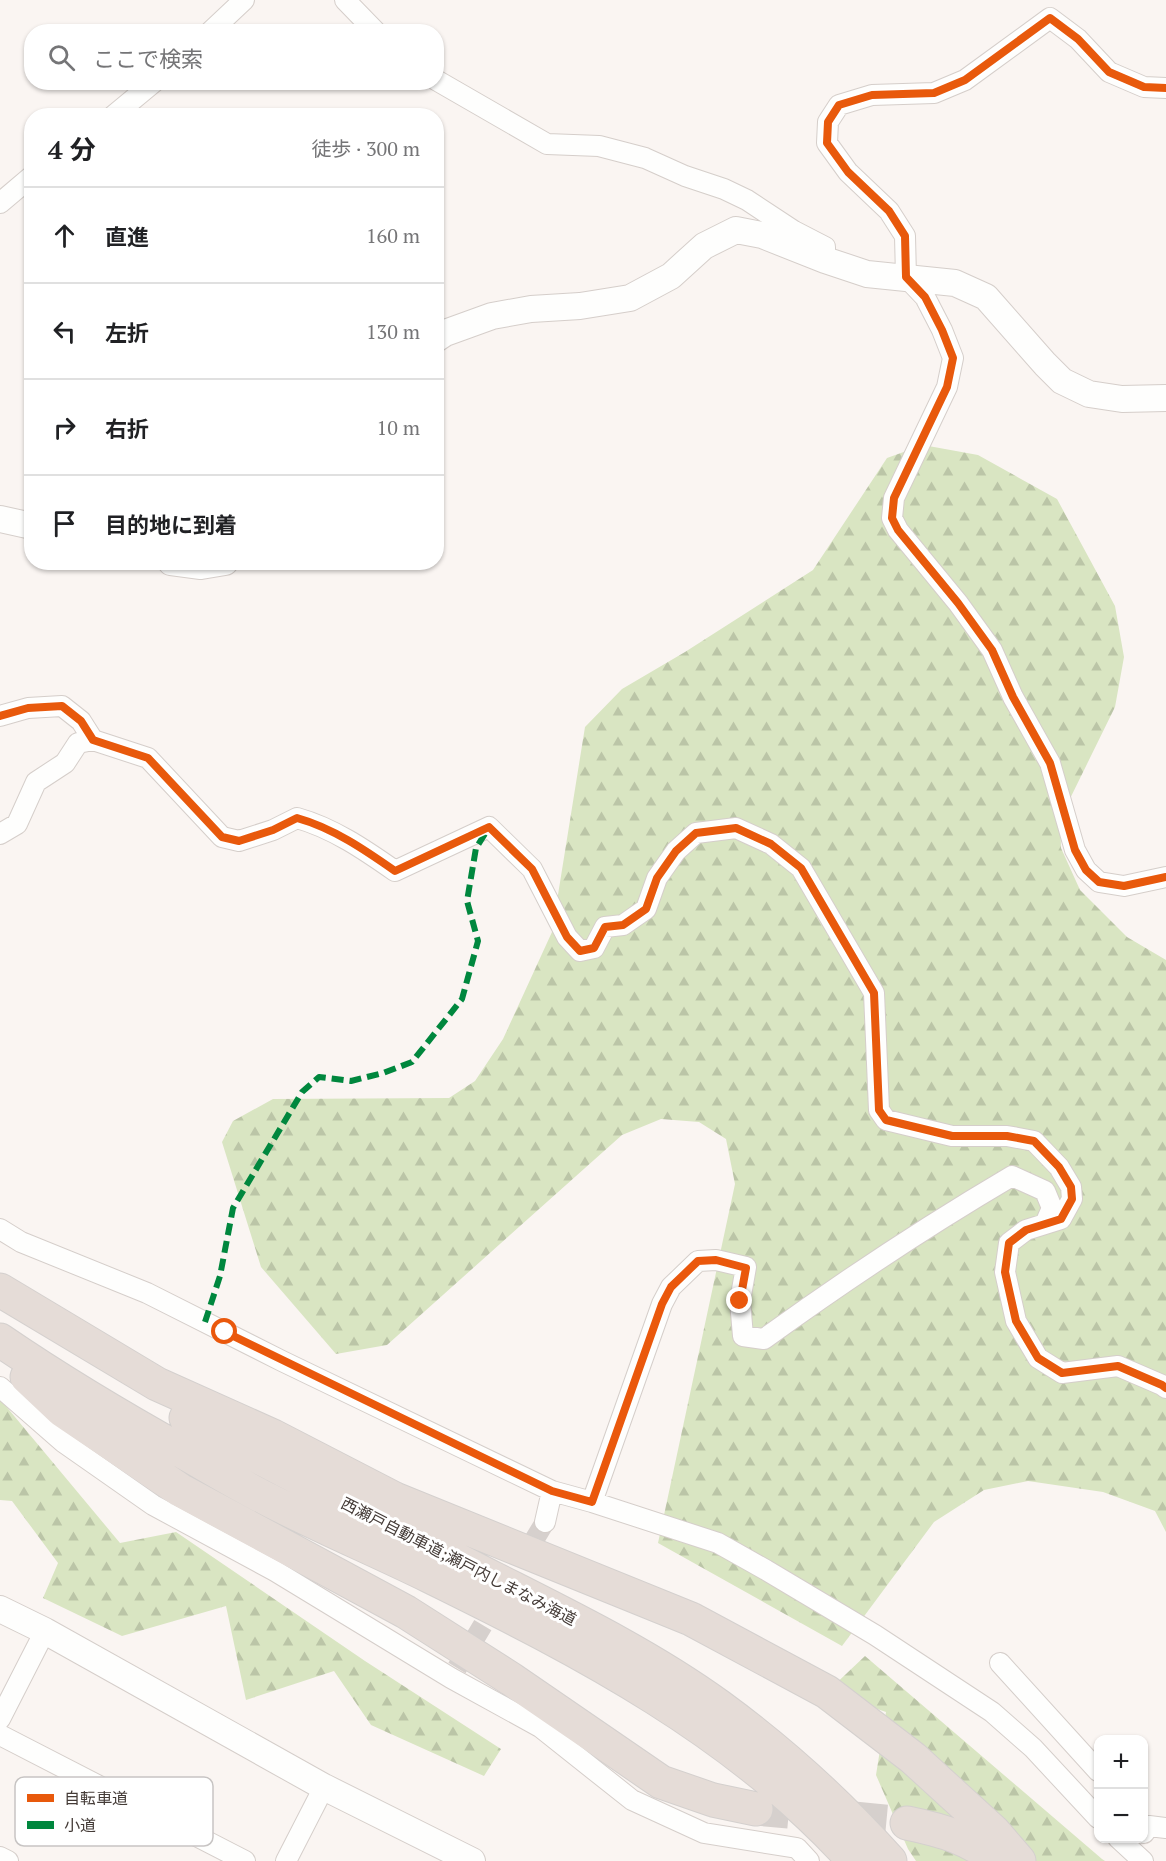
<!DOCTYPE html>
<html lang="ja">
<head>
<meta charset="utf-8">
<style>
  :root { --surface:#fff; --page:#f2f2f2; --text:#202124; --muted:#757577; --line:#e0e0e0 }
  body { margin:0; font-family:"PT Serif","Noto Sans JP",serif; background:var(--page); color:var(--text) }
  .controls { position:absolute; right:18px; bottom:18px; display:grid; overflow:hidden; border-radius:12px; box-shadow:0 2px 4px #0004 }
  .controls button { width:54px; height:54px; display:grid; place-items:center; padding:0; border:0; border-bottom:2px solid var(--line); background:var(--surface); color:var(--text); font:30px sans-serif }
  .stop { position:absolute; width:18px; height:18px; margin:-14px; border:4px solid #ea580c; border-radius:50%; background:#fff }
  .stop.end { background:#ea580c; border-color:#fff; box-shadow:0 2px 6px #0008 }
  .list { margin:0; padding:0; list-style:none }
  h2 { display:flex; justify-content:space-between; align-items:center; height:78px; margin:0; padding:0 24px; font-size:26px }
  h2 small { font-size:20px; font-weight:400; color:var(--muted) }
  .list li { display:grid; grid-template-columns:39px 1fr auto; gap:18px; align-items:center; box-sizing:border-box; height:96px; padding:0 24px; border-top:2px solid var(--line) }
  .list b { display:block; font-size:22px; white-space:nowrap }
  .list em { font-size:20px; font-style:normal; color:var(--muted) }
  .icon { flex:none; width:33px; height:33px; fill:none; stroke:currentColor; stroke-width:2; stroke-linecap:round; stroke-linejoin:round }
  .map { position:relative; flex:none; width:1166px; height:1861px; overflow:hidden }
  .search { position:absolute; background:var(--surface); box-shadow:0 2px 4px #0004; left:24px; top:24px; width:420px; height:66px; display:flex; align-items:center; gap:15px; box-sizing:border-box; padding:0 21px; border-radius:24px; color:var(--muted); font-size:22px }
  .panel { position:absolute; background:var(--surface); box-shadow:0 2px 4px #0004; left:24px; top:108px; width:420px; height:462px; border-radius:24px }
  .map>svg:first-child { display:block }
</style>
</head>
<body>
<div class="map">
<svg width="1166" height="1861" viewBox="0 0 1166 1861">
  <defs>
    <pattern id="forest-firs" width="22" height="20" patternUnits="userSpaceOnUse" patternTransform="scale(1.5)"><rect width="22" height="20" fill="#d9e5c2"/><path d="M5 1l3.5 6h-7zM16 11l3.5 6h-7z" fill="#bbc5a7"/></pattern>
  </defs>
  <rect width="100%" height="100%" fill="#faf5f2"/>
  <path fill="url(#forest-firs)" d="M923 445 978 455 1057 499 1115 606 1124 657 1115 707 1060 819 1061 848 1080 890 1127 937 1166 960V1532L1155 1511 1103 1492 1028 1481 984 1490 934 1522 842 1646 658 1543 735 1184 726 1139 699 1122 661 1119 622 1135 387 1345 336 1354 261 1267 222 1142 233 1121 273 1099 449 1098 475 1081 503 1039 552 932 585 727 622 689 685 652 813 570 887 458Z
    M0 1399 120 1543 176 1532 365 1661 501 1749 484 1776 371 1725 334 1671 246 1700 226 1606 122 1636 43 1598 58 1563 12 1501 0 1500Z
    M865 1656 1102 1859 1105 1861H916L908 1849 876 1775 886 1712 827 1692Z"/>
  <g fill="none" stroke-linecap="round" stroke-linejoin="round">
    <path stroke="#d6d0cd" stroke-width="20" stroke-dasharray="20 10" stroke-linecap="butt" d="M457 1668 545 1522"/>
    <path stroke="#d6d0cd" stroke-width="33" stroke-dasharray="33 16" stroke-linecap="butt" d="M756 1809 907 1823"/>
    <g stroke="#d5ceca" stroke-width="22">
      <path id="minor" d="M345 0 376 32
        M210 32 244 0
        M436 80 547 144 599 146 645 158 685 176 724 189 747 200 794 231 825 247V260
        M1166 88 1144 87 1109 72 1078 39 1050 18 965 80 934 93 872 95 839 105 828 122 827 143 848 172 889 211 905 236 906 277 925 297 942 330 953 358 947 387 894 498 892 518 898 530 958 603 992 650 1013 697 1050 763 1075 850 1086 870 1099 882 1124 886 1166 877
        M113 116 154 82
        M0 203 32 176
        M0 716 28 708 62 706 81 721 93 740 148 758 222 837 239 841 273 830 297 818C333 828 365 850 395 871L489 827 532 869 567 937 580 951 594 948 605 927 623 925 646 909 657 878 676 851 696 833 736 828 771 844 801 868 874 993 879 1110 886 1120 952 1136H1007L1034 1141 1059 1167 1071 1187 1072 1199 1061 1219 1026 1230 1009 1243 1005 1272 1016 1321 1038 1358 1062 1373 1118 1366 1162 1385 1166 1388
        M0 834 17 824 36 782 65 763 78 743 93 740
        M0 1229 21 1242 147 1293 282 1361 552 1491 592 1502 718 1543 766 1570 875 1635 992 1712 1033 1748 1098 1818
        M0 1387 63 1442 153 1505 275 1571 451 1678 540 1727 632 1800 704 1833 797 1848 809 1861
        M592 1502 662 1304 671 1287 698 1261 716 1260 746 1267 740 1301 743 1336 764 1339C844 1281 927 1226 1012 1176L1045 1191 1052 1208 1045 1224
        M545 1522 552 1491
        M1000 1663 1098 1771
        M0 1719 45 1631
        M0 1735 245 1861
        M1144 1833 1149 1826 1166 1828
        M1118 1838 1143 1861
        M0 1857 8 1861
        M286 1861 324 1787"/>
    </g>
    <g stroke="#d5ceca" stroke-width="28">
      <path id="tertiary" d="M436 339 445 333 492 316 531 309 580 306 630 298 671 276 704 246 736 230 762 235 825 260 867 274 955 283 986 297 1045 364 1062 381 1089 394 1122 399 1166 398
        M0 519 32 526
        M171 562 201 566 225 562
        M0 1609 45 1631 324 1787 472 1861"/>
    </g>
    <g stroke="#d4d0ce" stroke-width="35">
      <path id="motorway" d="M0 1290 157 1384 273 1436 395 1499 691 1619 827 1692 913 1758 994 1832 1019 1861
        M0 1340C60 1381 122 1418 185 1453 213 1469 241 1486 269 1500 321 1527 376 1550 429 1576 582 1651 738 1732 854 1861
        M27 1377 62 1410 180 1490 406 1612 511 1679 661 1782 713 1800 756 1809
        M186 1418C288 1474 392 1526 495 1579 572 1618 650 1656 719 1706 782 1752 838 1803 890 1861
        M907 1823C946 1831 967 1838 999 1861"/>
    </g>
    <use href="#minor" stroke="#fefefd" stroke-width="20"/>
    <use href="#tertiary" stroke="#fefefd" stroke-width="26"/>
    <use href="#motorway" stroke="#e5dcd7" stroke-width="33"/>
    <path stroke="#00873e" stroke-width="6" stroke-dasharray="12 6" stroke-linecap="butt" d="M205 1322 220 1276 233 1208 302 1092 319 1077 351 1081 383 1073 412 1062 462 999 478 941 467 901 476 848 488 829"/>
    <g stroke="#fff" stroke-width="11">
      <path id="cycleway" d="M1166 88 1144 87 1109 72 1078 39 1050 18 965 80 934 93 872 95 839 105 828 122 827 143 848 172 889 211 905 236 906 277 925 297 942 330 953 358 947 387 894 498 892 518 898 530 958 603 992 650 1013 697 1050 763 1075 850 1086 870 1099 882 1124 886 1166 877
        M0 716 28 708 62 706 81 721 93 740 148 758 222 837 239 841 273 830 297 818C333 828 365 850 395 871L489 827 532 869 567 937 580 951 594 948 605 927 623 925 646 909 657 878 676 851 696 833 736 828 771 844 801 868 874 993 879 1110 886 1120 952 1136H1007L1034 1141 1059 1167 1071 1187 1072 1199 1061 1219 1026 1230 1009 1243 1005 1272 1016 1321 1038 1358 1062 1373 1118 1366 1162 1385 1166 1388"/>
    </g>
    <use href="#cycleway" stroke="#e8590c" stroke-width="8"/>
  </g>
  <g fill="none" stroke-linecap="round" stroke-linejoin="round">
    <path stroke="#ea580c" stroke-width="8" d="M225 1332 552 1491 592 1502 662 1304 671 1287 698 1261 716 1260 746 1268 740 1301"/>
  </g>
  <g text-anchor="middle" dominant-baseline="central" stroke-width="6" stroke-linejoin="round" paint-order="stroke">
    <g font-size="16" fill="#443b37" stroke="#fff">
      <text transform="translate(459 1561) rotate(27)">西瀬戸自動車道;瀬戸内しまなみ海道</text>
    </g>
  </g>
  <rect x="15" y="1777" width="198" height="69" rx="9" fill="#fff" stroke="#c7c4c3" stroke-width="1.5"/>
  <rect x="27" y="1794" width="27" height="8" fill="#e8590c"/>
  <rect x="27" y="1821" width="27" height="8" fill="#00873e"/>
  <g font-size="16" fill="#443b37">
    <text x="64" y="1804">自転車道</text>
    <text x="64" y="1831">小道</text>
  </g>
</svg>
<div class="controls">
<button>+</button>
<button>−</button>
</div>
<div class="stop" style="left:225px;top:1332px"></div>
<div class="stop end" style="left:740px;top:1301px"></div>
<div class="search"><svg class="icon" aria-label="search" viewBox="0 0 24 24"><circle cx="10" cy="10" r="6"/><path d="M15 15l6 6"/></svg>ここで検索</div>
<section class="panel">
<h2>4 分<small>徒歩 · 300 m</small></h2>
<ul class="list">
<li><svg class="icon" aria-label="ahead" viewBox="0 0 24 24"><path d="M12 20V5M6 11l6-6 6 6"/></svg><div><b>直進</b></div><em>160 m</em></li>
<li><svg class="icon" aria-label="left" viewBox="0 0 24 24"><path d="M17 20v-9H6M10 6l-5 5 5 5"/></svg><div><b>左折</b></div><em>130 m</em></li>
<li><svg class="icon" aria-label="right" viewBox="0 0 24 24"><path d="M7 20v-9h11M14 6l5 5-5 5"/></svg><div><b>右折</b></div><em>10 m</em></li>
<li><svg class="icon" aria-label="arrive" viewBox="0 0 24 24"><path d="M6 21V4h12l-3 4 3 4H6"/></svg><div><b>目的地に到着</b></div></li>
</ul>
</section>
</div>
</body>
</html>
